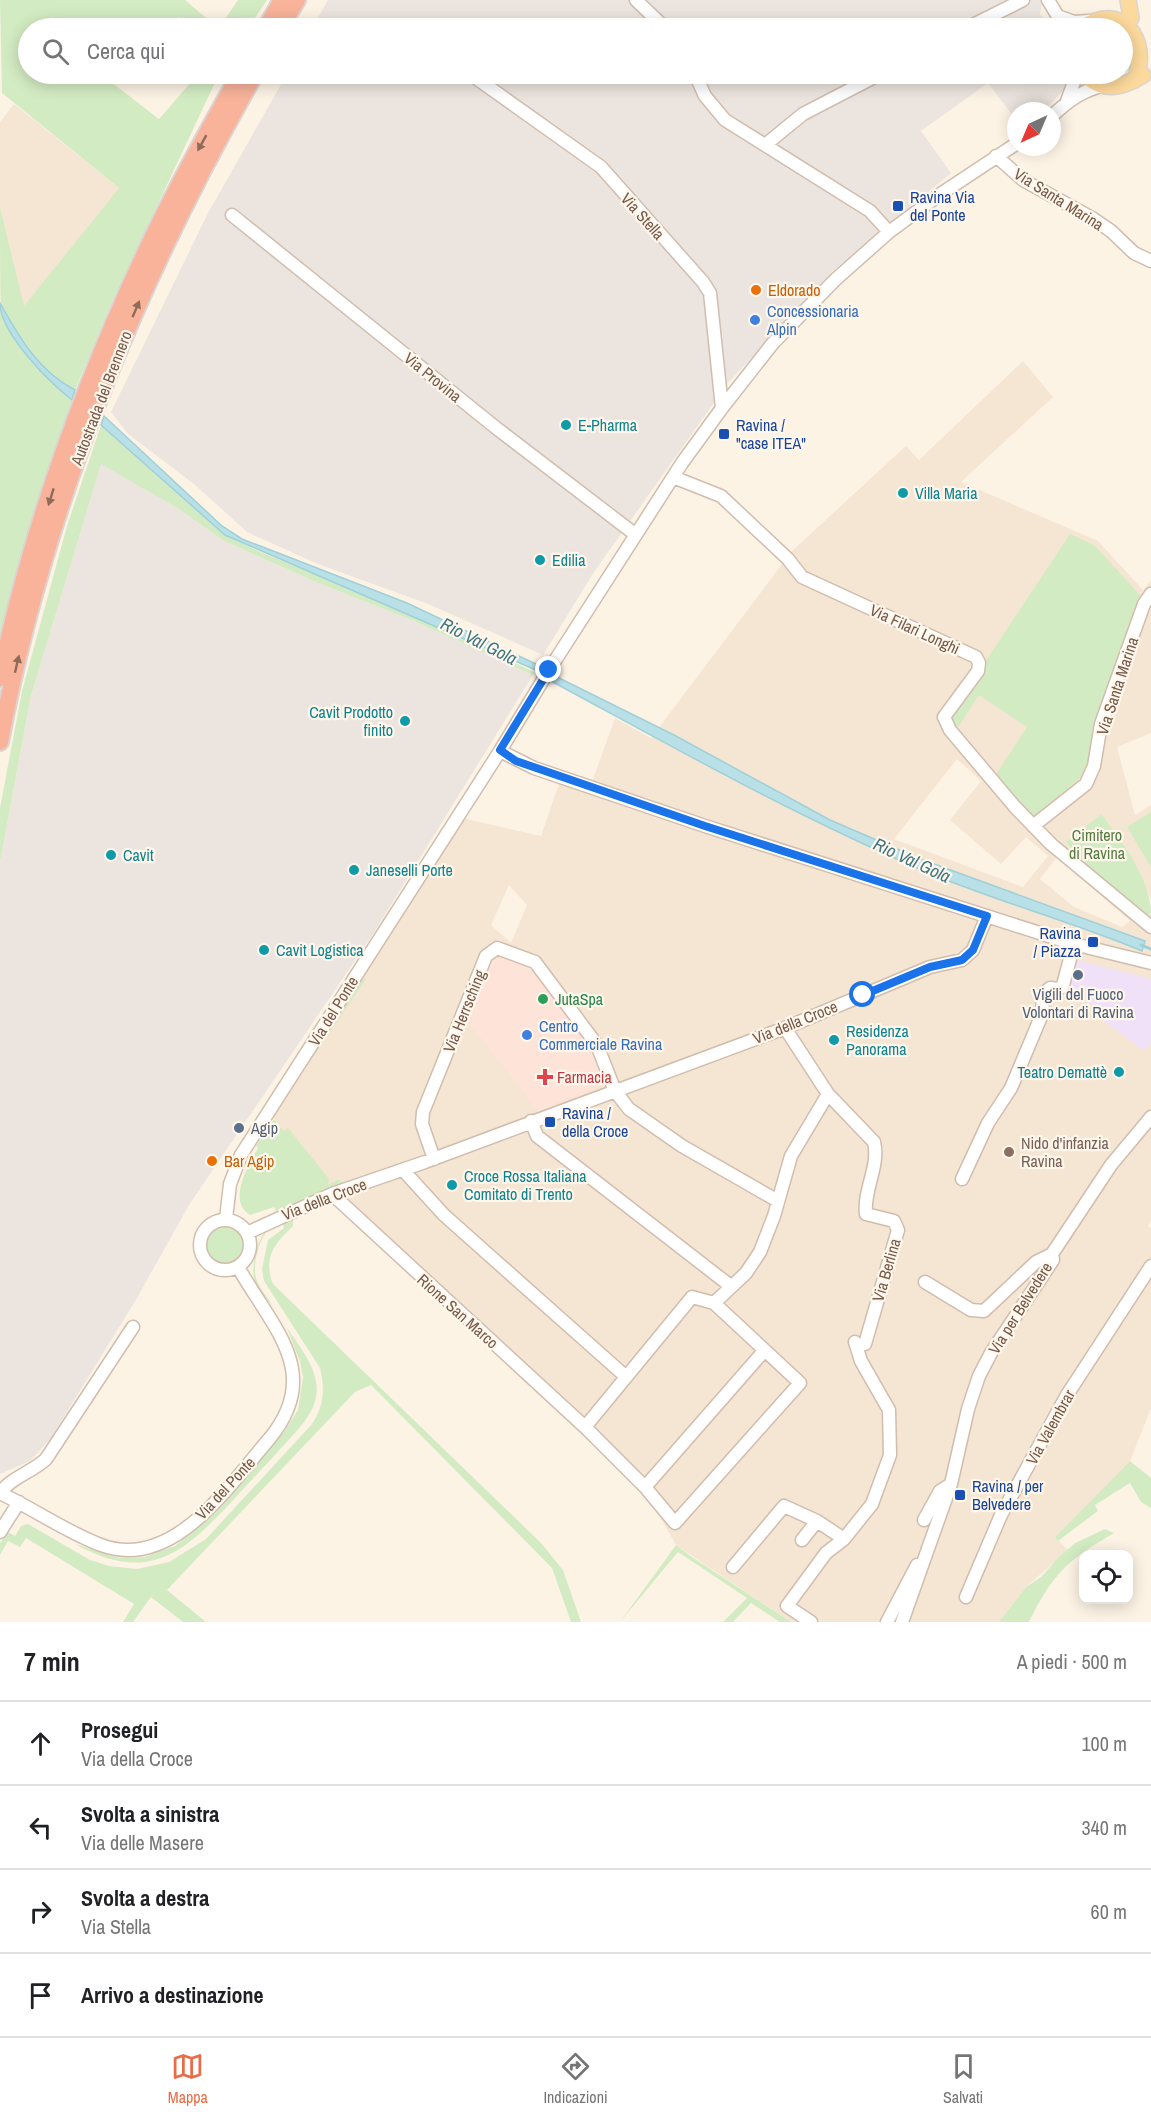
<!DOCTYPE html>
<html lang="it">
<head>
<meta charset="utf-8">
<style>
  :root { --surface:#fff; --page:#f6f6f6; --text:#202124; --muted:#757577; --line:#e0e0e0; --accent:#e96c47 }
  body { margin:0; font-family:"Archivo Narrow",sans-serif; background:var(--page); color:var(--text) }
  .controls { position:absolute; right:18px; bottom:18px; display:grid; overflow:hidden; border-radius:12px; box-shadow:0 3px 15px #0003 }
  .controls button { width:54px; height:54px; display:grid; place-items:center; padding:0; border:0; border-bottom:2px solid var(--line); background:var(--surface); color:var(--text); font:30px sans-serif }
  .compass { position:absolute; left:1007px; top:102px; width:54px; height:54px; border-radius:50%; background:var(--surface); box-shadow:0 3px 15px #0003; rotate:224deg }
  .stop { position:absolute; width:18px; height:18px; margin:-14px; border:4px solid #1a73e8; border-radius:50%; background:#fff }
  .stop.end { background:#1a73e8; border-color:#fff; box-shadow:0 2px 6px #0008 }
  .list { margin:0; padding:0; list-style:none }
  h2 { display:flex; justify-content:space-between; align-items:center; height:78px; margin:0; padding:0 24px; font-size:26px }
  h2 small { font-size:20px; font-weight:400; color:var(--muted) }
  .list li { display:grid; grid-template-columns:39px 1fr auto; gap:18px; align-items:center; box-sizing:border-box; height:84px; padding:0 24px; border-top:2px solid var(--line) }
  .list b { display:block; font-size:22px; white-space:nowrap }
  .list p { margin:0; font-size:20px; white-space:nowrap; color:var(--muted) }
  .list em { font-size:20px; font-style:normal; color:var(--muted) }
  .icon { flex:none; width:33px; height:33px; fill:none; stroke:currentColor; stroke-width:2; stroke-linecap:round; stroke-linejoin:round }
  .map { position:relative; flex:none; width:1151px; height:1622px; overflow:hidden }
  .search { position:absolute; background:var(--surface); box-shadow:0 3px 15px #0003; left:18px; right:18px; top:18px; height:66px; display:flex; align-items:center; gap:15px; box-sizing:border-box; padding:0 21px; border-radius:33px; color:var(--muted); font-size:22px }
  .sheet { height:414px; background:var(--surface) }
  nav { display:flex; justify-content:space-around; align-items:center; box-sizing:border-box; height:84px; border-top:2px solid var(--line); background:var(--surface); font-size:16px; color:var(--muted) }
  nav a { display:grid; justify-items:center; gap:3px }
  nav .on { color:var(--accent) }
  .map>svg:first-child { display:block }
</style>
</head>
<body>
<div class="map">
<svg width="1151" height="1622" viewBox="0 0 1151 1622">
  <rect width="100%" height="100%" fill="#fdf3e5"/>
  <path fill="#f5e5d3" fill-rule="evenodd" d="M14 104 119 188 24 307 0 207V122Z
    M1023 361 1053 397 961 482 1098 541 1143 590 1151 580V733L1117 747 1135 815 1151 805V899L1122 841 1101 814 1066 842 1147 916 1151 913V1220L1148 1226 1151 1228V1408L1130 1461 1055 1537 1068 1550 1026 1587 999 1622H791L676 1545 660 1517 631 1481 332 1202 288 1129 284 1131 272 1116 305 1069 462 818 541 836 563 772 592 782 615 718 651 738 792 551 906 446 919 460ZM957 759 981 781 950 820 1001 864 1026 837 1048 856 1023 887 894 839ZM1057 857 1130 921 1122 927 1074 907 1040 879ZM509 885 527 905 511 943 491 925Z"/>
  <path fill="#fde3d8" d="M497 954 530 966 591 1048 603 1082 600 1087 538 1111 468 1021 491 961Z"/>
  <path fill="#ece5df" d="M328 0H1043L1040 14 1053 28H312Z
    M287 74H1067L1068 86 1043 111H1016V120L988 83 921 131 951 173 832 272 728 383 594 572 543 655 428 604 318 564 247 532 194 484 128 434 111 412 208 213Z
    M101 463 177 508 224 541 318 583 414 621 533 675 373 934 189 1205 137 1298 51 1438 30 1461 0 1474V862L31 696Z"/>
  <path fill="#f0e1f9" d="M1077 960 1151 979V1043L1144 1051 1104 1021 1102 1010 1069 991Z"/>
  <path fill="#d3ebc3" d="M0 0H185L218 28H193L179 17 169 28H28V74H109L106 78 159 119 198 74H219L112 302 75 390C44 374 13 338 1 304 0 290 0 226 0 207L24 306 119 188 2 93Z
    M238 0H267L248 28H219Z
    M1110 25C1127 26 1137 34 1139 51 1135 69 1121 80 1103 74H1122V28H1100Z
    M0 310C19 345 41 375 72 400L41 489 0 633Z
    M101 425 219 530 258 551 397 608 534 672 533 675 414 621 318 583 224 541 177 508 101 464 31 696 0 862V808L22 691 67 526Z
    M1070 534 1094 545 1142 597 1087 772 1032 818 996 774 1027 727 979 695 958 727 949 716Z
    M1151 812V867L1127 827Z
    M1101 814C1121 839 1151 880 1151 913L1147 916 1091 870 1066 842Z
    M361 979H366L305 1069Z
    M274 1119 284 1131 288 1128 329 1179 328 1185 337 1180 348 1183 276 1211 274 1207 250 1215C227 1201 248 1165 258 1148L256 1146Z
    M293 1217V1226C274 1244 263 1257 273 1284L541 1543 563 1570 581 1622H571L552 1568 371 1385 355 1392 167 1590 206 1622H183L151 1597 133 1622H123L134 1604 26 1538 20 1547 8 1541 0 1555V1543L8 1532 15 1536 21 1526 28 1524 90 1560 109 1566 137 1569 169 1562 206 1539 312 1424C324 1407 325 1388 320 1368L264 1281 262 1269 268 1240 284 1228 282 1222Z
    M206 1245a19 19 0 1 1 38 0a19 19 0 1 1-38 0Z
    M268 1230C259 1240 251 1267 257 1281 260 1289 268 1298 273 1306 267 1299 258 1292 255 1283 250 1272 257 1235 268 1230Z
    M287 1328C310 1361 333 1388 301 1426 280 1450 258 1473 236 1497 186 1551 150 1586 75 1544L119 1558 144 1557 175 1546 195 1530 284 1432 298 1410 303 1377 300 1362Z
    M1130 1461 1151 1478V1508L1141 1502 1130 1483 1095 1505 1098 1511 1058 1541 1055 1537Z
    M1105 1529 1114 1533C1068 1560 1053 1573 1029 1622H999L1026 1587 1041 1577 1059 1557 1075 1543Z
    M676 1545 689 1555 791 1622H780L751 1603 733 1622H723L747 1598 678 1552 620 1622Z"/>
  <path fill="#b9e0e7" stroke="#9fd0d9" stroke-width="1.5" d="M0 303C19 337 39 372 75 390L72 400C49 382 0 333 0 303Z
    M104 416 222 526 242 539 407 603 538 665 551 674 674 735 830 820 923 860 1145 941 1142 951C1070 921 995 901 924 871 795 816 673 747 551 681L538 671 225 535 101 425Z"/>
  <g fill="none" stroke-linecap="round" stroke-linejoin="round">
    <path stroke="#9fd0d9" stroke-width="3" d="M1141 945 1151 949"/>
    <g stroke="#d1bdad" stroke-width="15">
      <path id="minor" d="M636 0 665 28
        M1048 0 1065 28
        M1060 17 1074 22 1089 21
        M967 28 1023 0
        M695 74 705 96 725 120 870 211 889 232
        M476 78 601 167 703 282 710 293 722 408
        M1067 101 1077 74
        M1052 116C1068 101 1080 92 1101 86
        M765 145 803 114 880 74
        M996 156 1023 180 1092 218 1111 231 1134 253 1151 261
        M232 215 495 427 636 535
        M673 477 721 496 788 559 802 577 976 657 979 663 978 671 944 717 950 730 1015 807 1051 844 1151 927
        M500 751 534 768 705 826 1074 944 1151 963
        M1033 826 1086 784 1094 766 1101 724 1144 604 1151 594
        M785 1028 828 1094 874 1142C880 1166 863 1190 866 1214L894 1221 898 1230 865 1344
        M531 1121 537 1136 728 1284
        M434 1159 422 1124 423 1112 486 956 497 948 535 962 597 1045 615 1091 629 1109 682 1146 778 1201
        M403 1170 444 1215 624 1375
        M962 1179 988 1123 1011 1088 1043 1012 1042 995 1050 988 1059 989 1063 985 1074 944
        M332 1194 585 1427 645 1487 675 1523 800 1383 714 1303 692 1297 585 1427
        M226 1219 230 1184 241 1155 500 751 549 670 682 463 722 408 773 343 836 279 889 232 939 195 1016 144
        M200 1245a25 25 0 1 1 50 0a25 25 0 1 1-50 0Z
        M247 1233 332 1194 425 1162 785 1028 930 967 962 960 973 950 987 916
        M925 1282 971 1310 984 1311 1036 1262 1052 1254
        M714 1303 746 1273 760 1252 774 1216 791 1156 828 1094
        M645 1487 764 1351
        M0 1493C34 1509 66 1532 101 1545 173 1572 230 1484 270 1438 324 1372 271 1326 238 1267
        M1 1493C8 1479 34 1471 46 1459L133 1327
        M924 1520 940 1491 951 1484
        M0 1532 19 1502
        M844 1539 872 1504 890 1455 889 1410 861 1361 855 1342
        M802 1540 817 1521 844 1539 826 1553 787 1606 811 1622
        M733 1567 784 1506 817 1521
        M966 1597 1001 1515 1067 1395 1151 1266
        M887 1622 917 1565
        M902 1622 951 1484 968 1409 979 1376 991 1353 1053 1260 1052 1254 1111 1165 1151 1117"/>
    </g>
    <g stroke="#dbd4d0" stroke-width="18">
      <path id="major" d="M1128 0 1131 18
        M1082 28C1121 0 1151 40 1135 80
        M1084 74C1103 93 1122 88 1143 75"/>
    </g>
    <g stroke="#dbd4d0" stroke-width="20">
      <path id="highway" d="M266 28 282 0
        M280 28 297 0
        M0 678C30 535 81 391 143 258 172 195 206 134 240 74
        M0 742C44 506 137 281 255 74"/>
    </g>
    <use href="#minor" stroke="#fff" stroke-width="12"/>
    <use href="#major" stroke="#fcd99c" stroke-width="15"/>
    <use href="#highway" stroke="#f8b39a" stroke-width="16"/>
  </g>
  <defs><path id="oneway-solid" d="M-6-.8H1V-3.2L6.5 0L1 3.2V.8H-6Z" transform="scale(1.5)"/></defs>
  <g fill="#906b59">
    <use href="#oneway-solid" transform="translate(202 143) rotate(119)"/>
    <use href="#oneway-solid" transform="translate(136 309) rotate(-67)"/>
    <use href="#oneway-solid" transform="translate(51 497) rotate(107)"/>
    <use href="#oneway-solid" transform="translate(17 664) rotate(-77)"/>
  </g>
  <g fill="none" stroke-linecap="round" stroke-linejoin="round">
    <path stroke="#1a73e8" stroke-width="8" d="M549 670 500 750 516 761 705 826 987 916 973 950 962 960 930 967 863 995"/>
  </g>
  <g fill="#1a4fb4" stroke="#fff7ec" stroke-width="2">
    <rect x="892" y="200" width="12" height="12" rx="3"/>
    <rect x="718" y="428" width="12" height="12" rx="3"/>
    <rect x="1087" y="936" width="12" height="12" rx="3"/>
    <rect x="544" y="1116" width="12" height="12" rx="3"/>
    <rect x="954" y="1489" width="12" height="12" rx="3"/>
  </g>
  <g fill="#e8710a" stroke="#fff7ec" stroke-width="2">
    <circle cx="756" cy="290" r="6"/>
    <circle cx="212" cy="1161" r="6"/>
  </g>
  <g fill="#3f7fe0" stroke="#fff7ec" stroke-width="2">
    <circle cx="755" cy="320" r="6"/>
    <circle cx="527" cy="1035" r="6"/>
  </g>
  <g fill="#0f9aa8" stroke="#fff7ec" stroke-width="2">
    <circle cx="566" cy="425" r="6"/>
    <circle cx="903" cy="493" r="6"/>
    <circle cx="540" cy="560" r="6"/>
    <circle cx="405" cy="721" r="6"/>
    <circle cx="111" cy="855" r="6"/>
    <circle cx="354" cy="870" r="6"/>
    <circle cx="264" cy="950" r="6"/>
    <circle cx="834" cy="1040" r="6"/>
    <circle cx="1119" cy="1072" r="6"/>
    <circle cx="452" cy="1185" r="6"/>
  </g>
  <g fill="#5c6f8a" stroke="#fff7ec" stroke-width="2">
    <circle cx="1078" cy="975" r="6"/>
    <circle cx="239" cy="1128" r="6"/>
  </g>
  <circle fill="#2e9e5b" stroke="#fff7ec" stroke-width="2" cx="543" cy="999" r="6"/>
  <path fill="#e0444e" stroke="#fff7ec" stroke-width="2" d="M542 1068h6v6h6v6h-6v6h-6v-6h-6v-6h6z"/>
  <circle fill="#8d6e63" stroke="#fff7ec" stroke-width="2" cx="1009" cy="1152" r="6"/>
  <g text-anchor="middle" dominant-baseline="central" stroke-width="4.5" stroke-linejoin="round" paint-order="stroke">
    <g font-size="16" fill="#164399" stroke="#fff7ec" text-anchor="start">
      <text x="910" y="197">Ravina Via<tspan x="910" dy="18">del Ponte</tspan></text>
      <text x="736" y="425">Ravina /<tspan x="736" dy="18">"case ITEA"</tspan></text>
      <text x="1081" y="933" text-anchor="end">Ravina<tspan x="1081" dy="18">/ Piazza</tspan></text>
      <text x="562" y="1113">Ravina /<tspan x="562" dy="18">della Croce</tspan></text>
      <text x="972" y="1486">Ravina / per<tspan x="972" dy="18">Belvedere</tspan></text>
    </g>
    <g font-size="16" fill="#765949" stroke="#fff7ec">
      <text transform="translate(1059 199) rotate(32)">Via Santa Marina</text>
      <text transform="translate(643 216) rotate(48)">Via Stella</text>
      <text transform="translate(433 377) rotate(39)">Via Provina</text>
      <text transform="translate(101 398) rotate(-69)">Autostrada del Brennero</text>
      <text transform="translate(915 629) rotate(25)">Via Filari Longhi</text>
      <text transform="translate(1117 686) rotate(-72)">Via Santa Marina</text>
      <text transform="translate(333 1011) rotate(-58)">Via del Ponte</text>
      <text transform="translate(464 1011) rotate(-68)">Via Herrsching</text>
      <text transform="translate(795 1022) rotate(-22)">Via della Croce</text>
      <text transform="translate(324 1199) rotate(-21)">Via della Croce</text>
      <text transform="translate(886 1270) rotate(-74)">Via Berlina</text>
      <text transform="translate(1020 1308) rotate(-58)">Via per Belvedere</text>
      <text transform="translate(458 1311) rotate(42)">Rione San Marco</text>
      <text transform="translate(1050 1427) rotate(-61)">Via Valembrar</text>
      <text transform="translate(225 1488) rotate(-47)">Via del Ponte</text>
    </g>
    <g font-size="16" fill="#c56008" stroke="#fff7ec" text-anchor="start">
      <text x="768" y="290">Eldorado</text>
      <text x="224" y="1161">Bar Agip</text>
    </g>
    <g font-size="16" fill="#366cbe" stroke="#fff7ec" text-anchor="start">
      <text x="767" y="311">Concessionaria<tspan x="767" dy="18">Alpin</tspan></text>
      <text x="539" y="1026">Centro<tspan x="539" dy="18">Commerciale Ravina</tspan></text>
    </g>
    <g font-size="16" fill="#0d838f" stroke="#fff7ec" text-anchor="start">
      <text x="578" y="425">E-Pharma</text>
      <text x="915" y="493">Villa Maria</text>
      <text x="552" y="560">Edilia</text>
      <text x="393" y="712" text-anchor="end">Cavit Prodotto<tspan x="393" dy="18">finito</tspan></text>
      <text x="123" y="855">Cavit</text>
      <text x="366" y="870">Janeselli Porte</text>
      <text x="276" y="950">Cavit Logistica</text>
      <text x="846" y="1031">Residenza<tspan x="846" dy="18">Panorama</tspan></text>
      <text x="1107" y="1072" text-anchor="end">Teatro Demattè</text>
      <text x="464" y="1176">Croce Rossa Italiana<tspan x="464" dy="18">Comitato di Trento</tspan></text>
    </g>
    <g font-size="16" fill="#537c41" stroke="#fff7ec">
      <text x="1097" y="835">Cimitero<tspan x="1097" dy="18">di Ravina</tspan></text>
    </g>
    <g font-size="16" fill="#4e5e75" stroke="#fff7ec">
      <text x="1078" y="994">Vigili del Fuoco<tspan x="1078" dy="18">Volontari di Ravina</tspan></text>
      <text x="251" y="1128" text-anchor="start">Agip</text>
    </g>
    <g font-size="16" fill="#27864d" stroke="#fff7ec" text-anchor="start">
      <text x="555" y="999">JutaSpa</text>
    </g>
    <g font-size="16" fill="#be3a42" stroke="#fff7ec" text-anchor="start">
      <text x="557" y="1077">Farmacia</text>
    </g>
    <g font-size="16" fill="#785e54" stroke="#fff7ec" text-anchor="start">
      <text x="1021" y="1143">Nido d'infanzia<tspan x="1021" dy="18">Ravina</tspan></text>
    </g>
    <g font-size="18" font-style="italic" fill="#3f7783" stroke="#fff7ec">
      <text transform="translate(479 641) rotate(27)">Rio Val Gola</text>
      <text transform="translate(912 860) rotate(25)">Rio Val Gola</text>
    </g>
  </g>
</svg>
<div class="controls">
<button><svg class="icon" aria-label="locate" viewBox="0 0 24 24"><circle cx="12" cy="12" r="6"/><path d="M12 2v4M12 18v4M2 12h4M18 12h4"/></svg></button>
</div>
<svg class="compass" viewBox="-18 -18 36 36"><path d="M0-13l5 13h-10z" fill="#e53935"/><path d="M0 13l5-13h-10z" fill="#757577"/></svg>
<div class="stop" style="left:863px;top:995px"></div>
<div class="stop end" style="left:549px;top:670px"></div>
<div class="search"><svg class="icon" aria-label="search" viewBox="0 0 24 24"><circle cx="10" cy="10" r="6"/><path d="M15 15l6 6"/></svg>Cerca qui</div>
</div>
<section class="sheet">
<h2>7 min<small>A piedi · 500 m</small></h2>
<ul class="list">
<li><svg class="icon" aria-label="ahead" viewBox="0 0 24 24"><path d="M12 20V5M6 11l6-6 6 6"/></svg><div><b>Prosegui</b><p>Via della Croce</p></div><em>100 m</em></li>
<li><svg class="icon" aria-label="left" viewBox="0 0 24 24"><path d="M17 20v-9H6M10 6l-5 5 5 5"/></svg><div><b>Svolta a sinistra</b><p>Via delle Masere</p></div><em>340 m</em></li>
<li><svg class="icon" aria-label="right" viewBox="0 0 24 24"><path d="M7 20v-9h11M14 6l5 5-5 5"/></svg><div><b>Svolta a destra</b><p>Via Stella</p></div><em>60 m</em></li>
<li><svg class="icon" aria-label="arrive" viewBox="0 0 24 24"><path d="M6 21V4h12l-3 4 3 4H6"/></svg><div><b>Arrivo a destinazione</b></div></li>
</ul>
</section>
<nav>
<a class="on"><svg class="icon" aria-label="map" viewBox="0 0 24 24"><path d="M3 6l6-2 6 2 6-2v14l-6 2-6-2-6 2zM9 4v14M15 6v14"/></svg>Mappa</a>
<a><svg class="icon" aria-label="directions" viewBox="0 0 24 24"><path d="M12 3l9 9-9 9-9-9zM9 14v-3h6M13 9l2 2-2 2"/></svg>Indicazioni</a>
<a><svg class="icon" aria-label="saved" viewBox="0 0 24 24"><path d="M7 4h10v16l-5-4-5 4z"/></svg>Salvati</a>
</nav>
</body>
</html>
